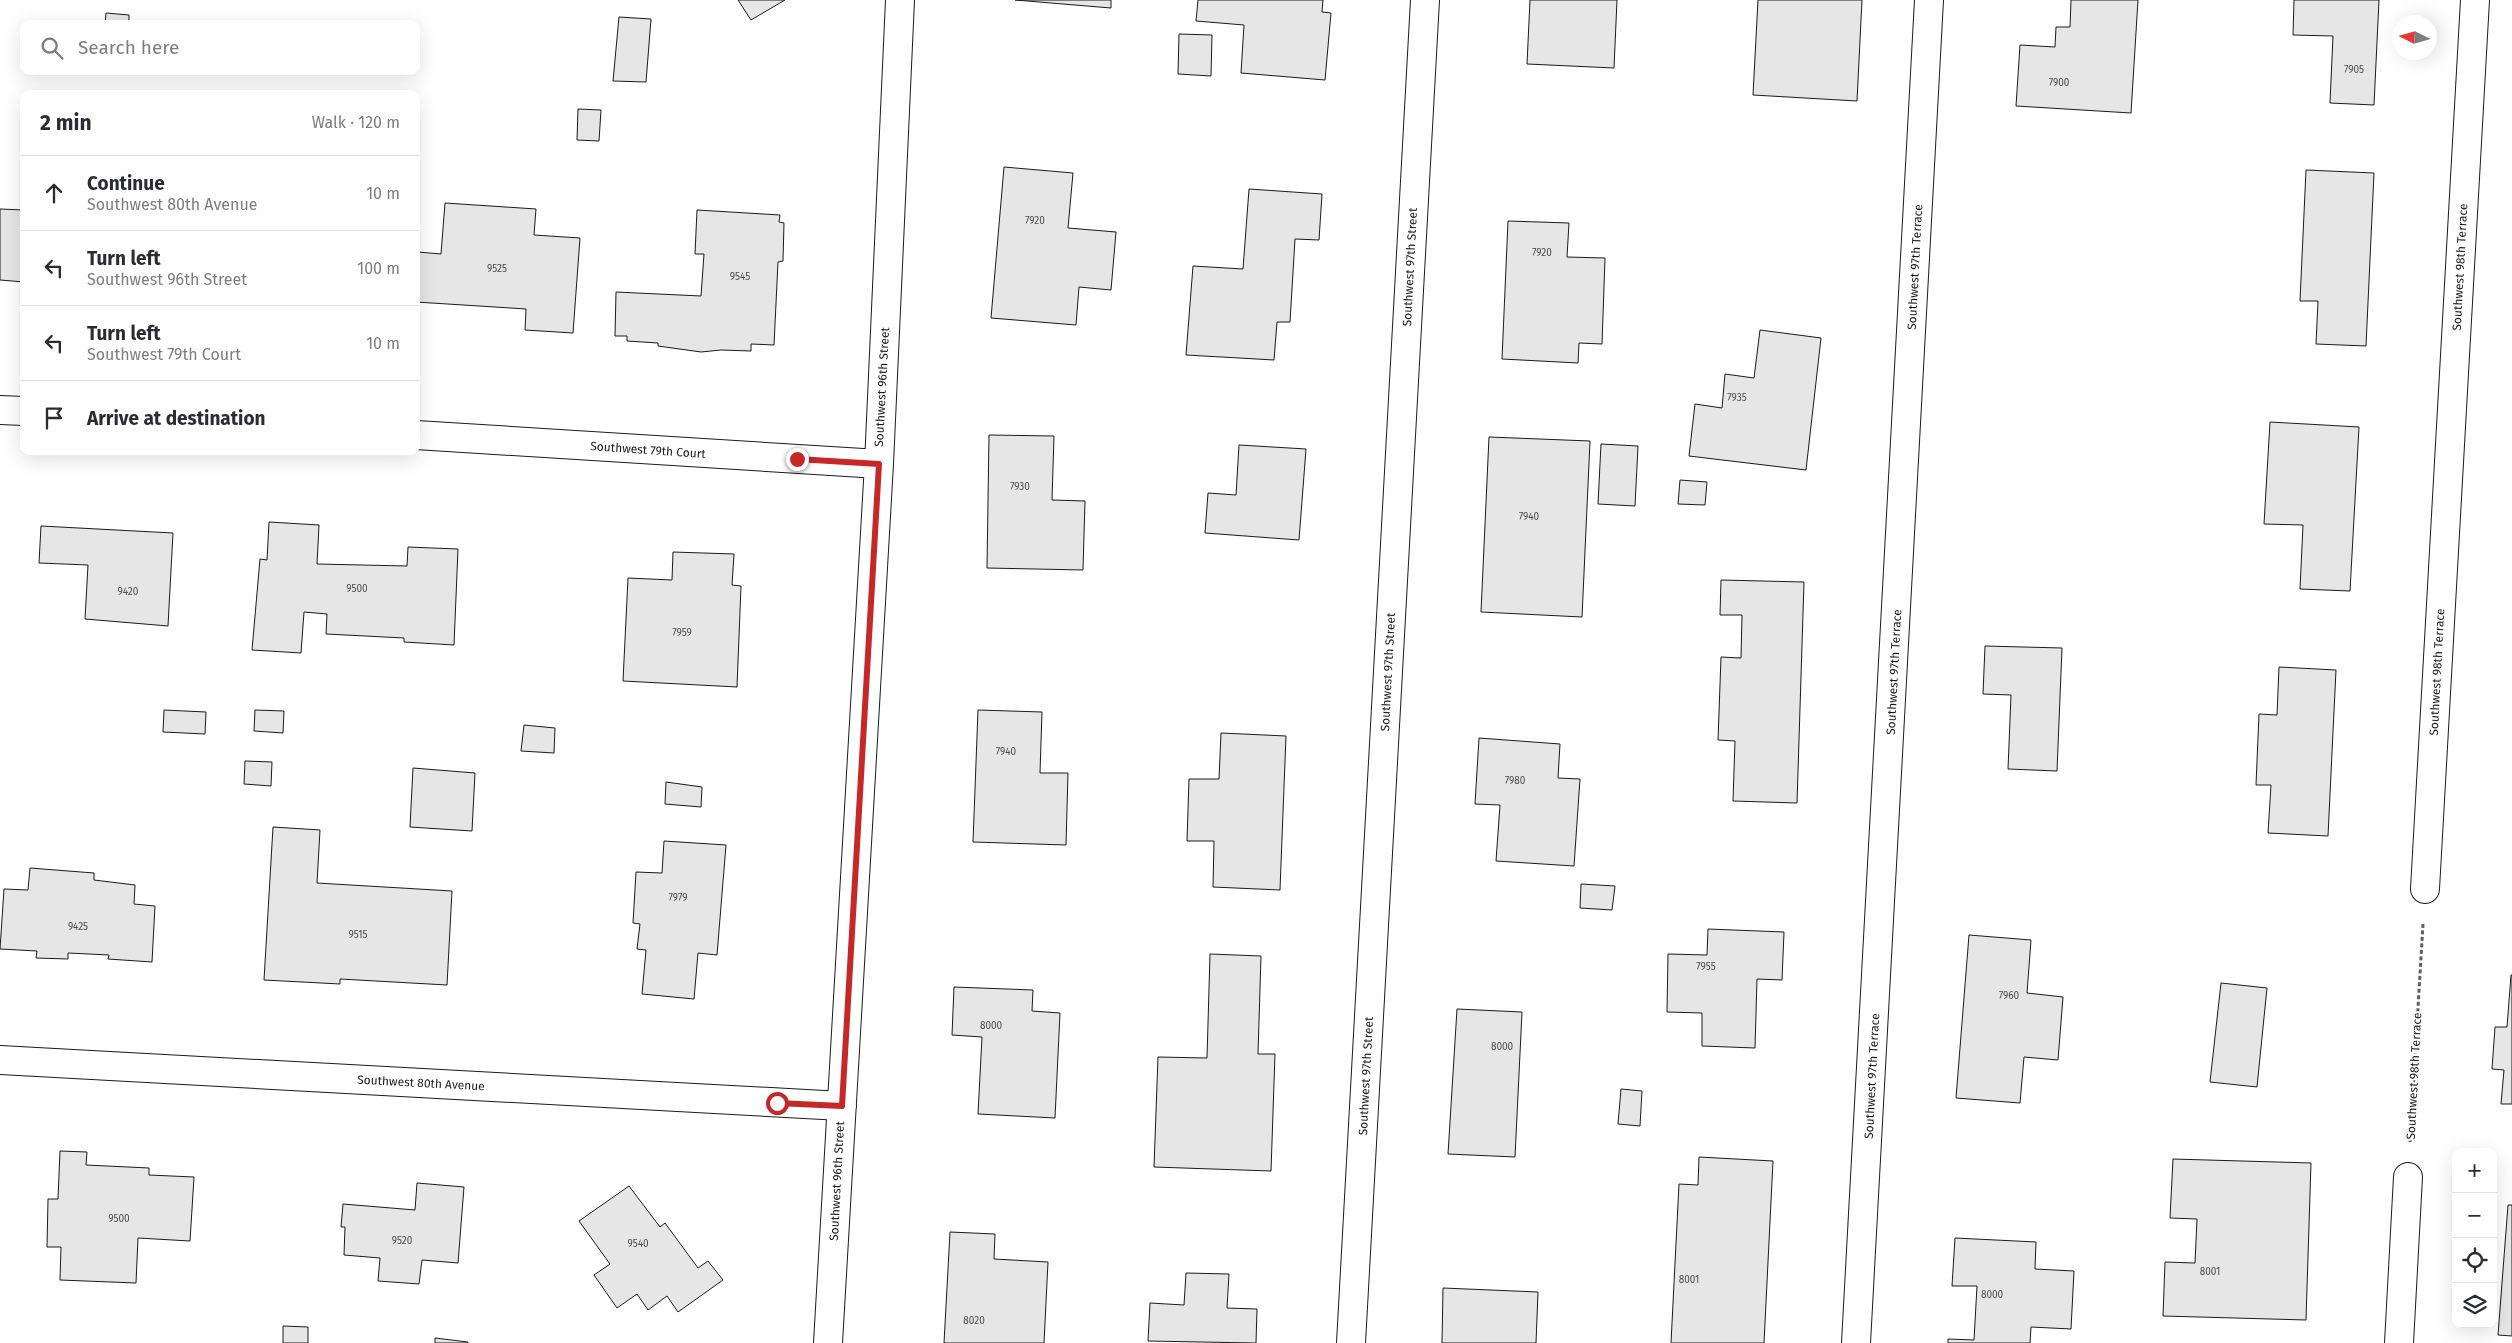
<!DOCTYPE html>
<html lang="en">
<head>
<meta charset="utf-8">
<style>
  :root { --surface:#fff; --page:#f2f2f3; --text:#2b2b33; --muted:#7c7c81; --line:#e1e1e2 }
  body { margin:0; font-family:"Fira Sans",sans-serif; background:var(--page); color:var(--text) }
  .controls { position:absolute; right:15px; bottom:15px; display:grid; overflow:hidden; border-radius:10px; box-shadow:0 5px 20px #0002 }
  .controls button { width:45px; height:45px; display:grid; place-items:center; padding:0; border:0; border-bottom:1px solid var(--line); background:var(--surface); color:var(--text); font:25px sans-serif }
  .compass { position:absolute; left:2392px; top:15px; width:45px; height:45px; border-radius:50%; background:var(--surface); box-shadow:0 5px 20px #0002; rotate:275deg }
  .stop { position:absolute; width:15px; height:15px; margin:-11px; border:4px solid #c62828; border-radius:50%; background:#fff }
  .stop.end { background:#c62828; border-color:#fff; box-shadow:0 1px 5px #0008 }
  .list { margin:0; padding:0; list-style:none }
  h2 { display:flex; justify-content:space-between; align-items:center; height:65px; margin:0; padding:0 20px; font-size:21px }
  h2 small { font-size:16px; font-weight:400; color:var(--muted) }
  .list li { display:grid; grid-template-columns:32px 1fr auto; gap:15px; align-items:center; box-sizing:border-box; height:75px; padding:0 20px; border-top:1px solid var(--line) }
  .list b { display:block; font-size:19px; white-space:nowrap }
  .list p { margin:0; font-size:16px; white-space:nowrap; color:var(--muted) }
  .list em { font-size:16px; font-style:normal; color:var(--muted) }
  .icon { flex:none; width:28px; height:28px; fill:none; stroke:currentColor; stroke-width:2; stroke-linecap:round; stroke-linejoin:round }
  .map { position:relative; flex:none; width:2512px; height:1343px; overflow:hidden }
  .search { position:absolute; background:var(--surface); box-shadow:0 5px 20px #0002; left:20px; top:20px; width:400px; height:55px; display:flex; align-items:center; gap:12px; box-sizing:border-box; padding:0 18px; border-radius:10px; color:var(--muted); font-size:19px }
  .panel { position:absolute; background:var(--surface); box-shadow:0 5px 20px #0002; left:20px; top:90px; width:400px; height:365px; border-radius:10px }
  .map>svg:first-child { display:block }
</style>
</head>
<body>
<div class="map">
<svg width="2512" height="1343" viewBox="0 0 2512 1343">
  <rect width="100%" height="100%" fill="#fff"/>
  <path fill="#e6e6e6" stroke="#1a1a1a" d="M738 0H785L751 20Z
    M1015 0H1111V8Z
    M1198 0H1323L1322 12 1331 13 1325 80 1241 73 1244 25 1196 21Z
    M1530 0H1617L1614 68 1527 64Z
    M1758 0H1862L1857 101 1753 95Z
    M2071 0H2138L2131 113 2016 106 2020 45 2055 47 2056 27H2070Z
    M2294 0H2379L2374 105 2330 103 2333 36 2293 35Z
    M106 13 129 15V24H105Z
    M619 17 651 19 646 82 613 81Z
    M1179 34 1212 35 1211 76 1178 74Z
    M578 109 601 110 599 141 577 140Z
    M1004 167 1073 173 1068 228 1116 232 1111 290 1079 287 1076 325 991 318Z
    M2306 170 2374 173 2366 346 2316 344 2318 301H2300Z
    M1249 189 1322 194 1319 240 1295 239 1290 322H1277L1274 360 1186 355 1193 266 1243 269Z
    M445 203 536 209 534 235 580 238 573 333 525 330 526 309 416 302 418 252 441 254Z
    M0 209 24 210V282L0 280Z
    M697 210 780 215 779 222 784 223 783 261 778 262 774 345 751 344V351L721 350 701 352 658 346V343L627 341V336H615L616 292 701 296 704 254H695Z
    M1508 221 1569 223 1567 257 1605 258 1602 344 1579 343 1578 363 1502 359Z
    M1760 330 1821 338 1806 470 1689 456 1695 404 1722 408 1725 374 1754 378Z
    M2270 422 2359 427 2350 591 2300 589 2303 525 2264 524Z
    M989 435 1054 436 1052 500 1085 501 1083 570 987 568Z
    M1489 437 1590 441 1582 617 1481 612Z
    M1601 444 1638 446 1635 506 1598 504Z
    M1239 445 1306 449 1299 540 1205 533 1208 493 1236 495Z
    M1680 480 1707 482 1705 505 1678 504Z
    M269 522 319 525 317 564 407 566 408 547 458 549 454 645 404 642V638L326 634 327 614 304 612 301 653 252 650 260 559 267 560Z
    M41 526 173 533 168 626 85 619 88 565 39 563Z
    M673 552 734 554 732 585 741 586 737 687 623 681 628 578 672 580Z
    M1721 580 1804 582 1797 803 1733 801 1735 741 1718 740 1721 657 1741 658 1742 615H1720Z
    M1985 646 2062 648 2057 771 2008 769 2011 695 1983 694Z
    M2279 667 2336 670 2328 836 2268 833 2271 785H2256L2259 714 2277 715Z
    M164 710 206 712 205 734 163 732Z
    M255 710 284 711 283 733 254 731Z
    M978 710 1042 712 1040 773H1068L1066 845 973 842Z
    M524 725 555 728 554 753 521 751Z
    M1221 733 1286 736 1280 890 1213 887 1214 841H1187L1189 779H1219Z
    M1479 738 1560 744 1558 778 1580 779 1574 866 1496 861 1500 805 1475 804Z
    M245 761 272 762 271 786 244 784Z
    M413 768 475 773 472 831 410 827Z
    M666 782 702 787 701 807 665 804Z
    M273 827 320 830 317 883 452 891 447 985 340 979V984L264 980Z
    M664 841 726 845 717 955 698 953 694 999 642 994 646 950 637 949 640 924 633 923 636 872 662 873Z
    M30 868 94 873V880L135 885 134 904 155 906 152 962 108 959 109 955 68 953V959L36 958 37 951 0 949 4 889 28 890Z
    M1581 884 1615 886 1612 910 1580 908Z
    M1708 929 1784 932 1782 980 1757 979 1755 1048 1702 1046V1013L1667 1012 1668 954 1707 955Z
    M1969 935 2031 940 2027 993 2063 997 2058 1060 2024 1057 2020 1103 1956 1098Z
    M1210 954 1261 956 1258 1054H1275L1271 1171 1154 1167 1158 1057 1207 1058Z
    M2511 975H2512V1104H2501L2504 1070 2492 1069 2495 1027H2507Z
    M2221 983 2267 988 2257 1087 2210 1082Z
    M954 987 1033 990 1032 1011 1060 1013 1055 1118 978 1114 982 1037 952 1035Z
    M1457 1009 1522 1012 1515 1157 1448 1154Z
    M1621 1089 1642 1091 1640 1126 1618 1124Z
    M60 1151 87 1152 86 1165 149 1168V1175L194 1177 190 1241 138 1238 136 1283 60 1280 61 1247H47L48 1199H58Z
    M1699 1157 1773 1161 1764 1343H1671L1679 1184 1698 1185Z
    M2173 1159 2311 1163 2306 1320 2163 1316 2165 1262 2195 1263 2197 1219 2170 1218Z
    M417 1183 464 1187 458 1263 422 1260 419 1284 378 1281 380 1258 344 1255 345 1227H341L343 1204 415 1210Z
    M629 1186 660 1227 665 1223 698 1268 708 1261 723 1280 678 1312 667 1296 648 1310 637 1294 617 1308 594 1275 610 1264 579 1221Z
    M2508 1205H2512V1336L2498 1335Z
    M950 1232 995 1234 994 1259 1048 1262 1044 1343H944Z
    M1955 1238 2036 1242 2035 1269 2074 1271 2071 1329 2031 1327 2030 1343H1948V1339L1974 1340 1977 1286H1952Z
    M1186 1273 1229 1274 1227 1308 1257 1309 1256 1343 1148 1341 1150 1303 1184 1305Z
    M1443 1288 1538 1292 1536 1343H1442Z
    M283 1326 308 1327V1343H283Z
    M435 1338 468 1342V1343H435Z"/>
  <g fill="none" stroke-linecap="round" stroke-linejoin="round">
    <g stroke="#1a1a1a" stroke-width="30">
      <path id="minor" d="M0 410 24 411
        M416 435 879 464
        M2425 889 2475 0
        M0 1060 842 1106
        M828 1343 879 464 900 0
        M1351 1343 1425 0
        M1856 1343 1929 0
        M2399 1343 2408 1177"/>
    </g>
    <path stroke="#5f5f5f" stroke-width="3" stroke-dasharray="4 2.5" stroke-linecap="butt" d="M2410 1142 2423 924"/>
    <use href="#minor" stroke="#fff" stroke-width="28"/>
  </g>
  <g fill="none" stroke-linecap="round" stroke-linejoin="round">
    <path stroke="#c62828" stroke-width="6" d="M777 1103 842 1106 879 464 797 459"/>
  </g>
  <g text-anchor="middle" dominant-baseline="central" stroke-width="4" stroke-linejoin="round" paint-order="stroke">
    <g font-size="10" fill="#4d4d4d">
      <text x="2354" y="70">7905</text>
      <text x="2059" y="83">7900</text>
      <text x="1035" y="221">7920</text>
      <text x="1542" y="253">7920</text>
      <text x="497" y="269">9525</text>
      <text x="740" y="277">9545</text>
      <text x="1737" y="398">7935</text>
      <text x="1020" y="487">7930</text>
      <text x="1529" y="517">7940</text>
      <text x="357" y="589">9500</text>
      <text x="128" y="592">9420</text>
      <text x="682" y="633">7959</text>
      <text x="1006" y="752">7940</text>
      <text x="1515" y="781">7980</text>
      <text x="678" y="898">7979</text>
      <text x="78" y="927">9425</text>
      <text x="358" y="935">9515</text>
      <text x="1706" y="967">7955</text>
      <text x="2009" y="996">7960</text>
      <text x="991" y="1026">8000</text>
      <text x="1502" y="1047">8000</text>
      <text x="119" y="1219">9500</text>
      <text x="402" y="1241">9520</text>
      <text x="638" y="1244">9540</text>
      <text x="2210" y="1272">8001</text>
      <text x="1689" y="1280">8001</text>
      <text x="1992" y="1295">8000</text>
      <text x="974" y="1321">8020</text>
    </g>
    <g font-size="12" fill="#1a1a1a" stroke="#fff">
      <text transform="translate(1410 267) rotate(-87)">Southwest 97th Street</text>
      <text transform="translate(1915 267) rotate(-87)">Southwest 97th Terrace</text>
      <text transform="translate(2460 267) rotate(-87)">Southwest 98th Terrace</text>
      <text transform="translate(882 387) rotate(-87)">Southwest 96th Street</text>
      <text transform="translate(648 450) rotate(4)">Southwest 79th Court</text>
      <text transform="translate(1388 672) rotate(-87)">Southwest 97th Street</text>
      <text transform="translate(1894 672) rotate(-87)">Southwest 97th Terrace</text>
      <text transform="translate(2437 672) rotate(-87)">Southwest 98th Terrace</text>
      <text transform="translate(1366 1076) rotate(-87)">Southwest 97th Street</text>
      <text transform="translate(1872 1076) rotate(-87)">Southwest 97th Terrace</text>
      <text transform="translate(2414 1076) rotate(-87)">Southwest 98th Terrace</text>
      <text transform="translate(421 1083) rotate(3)">Southwest 80th Avenue</text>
      <text transform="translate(837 1181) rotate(-87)">Southwest 96th Street</text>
    </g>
  </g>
</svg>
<div class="controls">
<button>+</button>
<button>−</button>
<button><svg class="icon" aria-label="locate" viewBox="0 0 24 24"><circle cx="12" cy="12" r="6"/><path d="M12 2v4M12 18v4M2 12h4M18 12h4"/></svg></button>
<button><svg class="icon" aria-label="layers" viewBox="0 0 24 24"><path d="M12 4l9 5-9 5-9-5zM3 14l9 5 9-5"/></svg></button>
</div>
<svg class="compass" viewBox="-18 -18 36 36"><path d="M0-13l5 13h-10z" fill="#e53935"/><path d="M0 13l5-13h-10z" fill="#7c7c81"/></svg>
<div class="stop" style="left:777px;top:1103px"></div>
<div class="stop end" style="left:797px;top:459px"></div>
<div class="search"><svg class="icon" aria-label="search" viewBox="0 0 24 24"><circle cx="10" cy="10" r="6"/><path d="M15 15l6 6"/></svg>Search here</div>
<section class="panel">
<h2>2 min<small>Walk · 120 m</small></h2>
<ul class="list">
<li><svg class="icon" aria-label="ahead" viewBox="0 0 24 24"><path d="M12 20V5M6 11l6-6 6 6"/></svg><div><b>Continue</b><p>Southwest 80th Avenue</p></div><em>10 m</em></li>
<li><svg class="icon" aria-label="left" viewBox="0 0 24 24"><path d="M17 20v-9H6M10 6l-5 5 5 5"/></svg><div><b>Turn left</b><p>Southwest 96th Street</p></div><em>100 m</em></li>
<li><svg class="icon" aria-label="left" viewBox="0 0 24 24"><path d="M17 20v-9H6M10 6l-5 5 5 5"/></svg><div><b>Turn left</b><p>Southwest 79th Court</p></div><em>10 m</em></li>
<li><svg class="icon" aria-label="arrive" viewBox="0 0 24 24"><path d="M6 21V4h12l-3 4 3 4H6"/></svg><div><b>Arrive at destination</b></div></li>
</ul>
</section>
</div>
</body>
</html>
